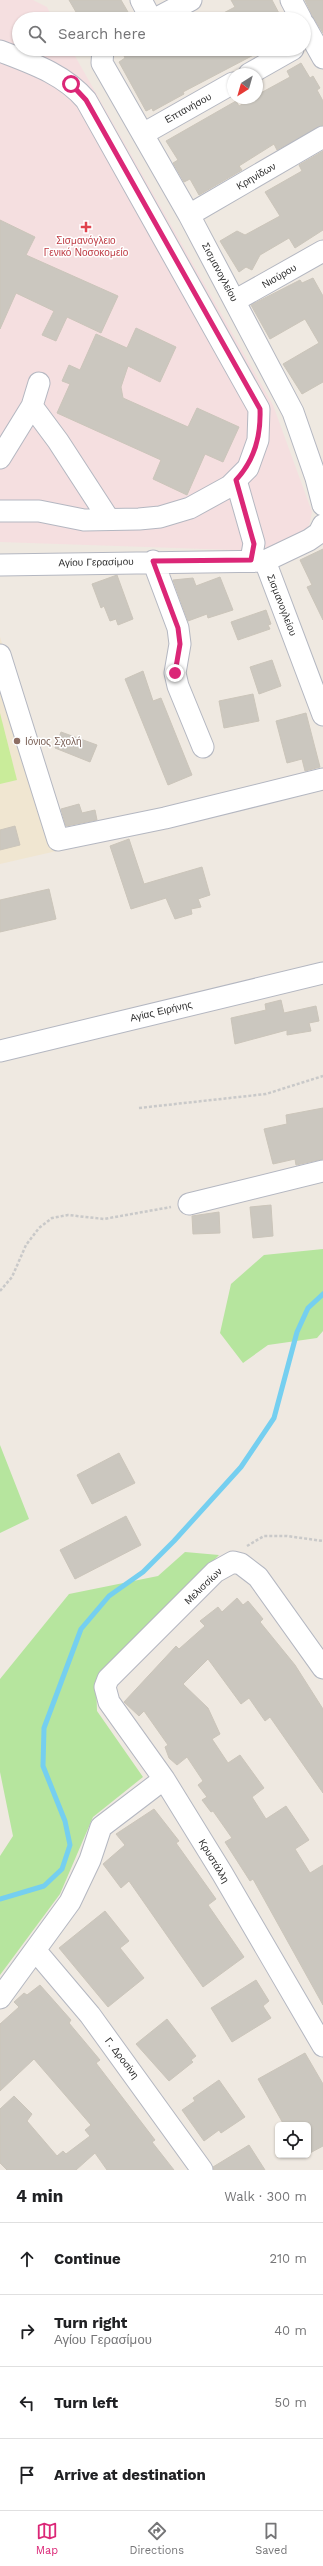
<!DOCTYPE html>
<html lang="en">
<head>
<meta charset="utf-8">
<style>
  :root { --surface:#fff; --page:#f6f6f6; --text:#202124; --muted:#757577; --line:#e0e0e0; --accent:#db2777 }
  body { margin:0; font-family:"Work Sans",sans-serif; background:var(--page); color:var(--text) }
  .controls { position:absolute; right:12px; bottom:12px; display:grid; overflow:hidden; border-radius:6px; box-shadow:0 1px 3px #0004 }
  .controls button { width:36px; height:36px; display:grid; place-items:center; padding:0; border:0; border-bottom:1px solid var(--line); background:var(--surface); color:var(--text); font:20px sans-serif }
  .compass { position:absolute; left:227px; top:68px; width:36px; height:36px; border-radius:50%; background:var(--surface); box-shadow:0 1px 3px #0004; rotate:217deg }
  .stop { position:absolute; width:12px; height:12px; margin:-9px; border:3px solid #db2777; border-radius:50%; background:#fff }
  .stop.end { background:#db2777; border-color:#fff; box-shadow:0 1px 4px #0008 }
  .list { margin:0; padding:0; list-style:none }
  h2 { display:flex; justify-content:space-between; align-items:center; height:52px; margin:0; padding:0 16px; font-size:17px }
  h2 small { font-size:13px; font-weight:400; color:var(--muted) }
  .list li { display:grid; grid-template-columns:26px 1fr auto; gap:12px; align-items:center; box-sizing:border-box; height:72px; padding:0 16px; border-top:1px solid var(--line) }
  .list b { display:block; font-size:15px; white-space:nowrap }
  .list p { margin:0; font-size:13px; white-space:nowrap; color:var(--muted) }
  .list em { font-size:13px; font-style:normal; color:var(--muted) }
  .icon { flex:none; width:22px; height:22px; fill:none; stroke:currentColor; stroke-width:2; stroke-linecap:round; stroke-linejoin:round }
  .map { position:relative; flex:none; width:323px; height:2170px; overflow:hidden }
  .search { position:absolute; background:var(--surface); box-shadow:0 1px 3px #0004; left:12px; right:12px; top:12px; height:44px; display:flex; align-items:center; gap:10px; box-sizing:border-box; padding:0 14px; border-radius:22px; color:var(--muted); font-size:15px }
  .sheet { height:340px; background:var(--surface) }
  nav { display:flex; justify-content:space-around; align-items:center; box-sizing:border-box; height:56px; border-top:1px solid var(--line); background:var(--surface); font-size:11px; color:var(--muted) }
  nav a { display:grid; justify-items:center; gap:2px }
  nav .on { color:var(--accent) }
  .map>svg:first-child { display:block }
</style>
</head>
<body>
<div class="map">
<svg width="323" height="2170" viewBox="0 0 323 2170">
  <rect width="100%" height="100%" fill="#efe9e1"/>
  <path fill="#f0e6d1" d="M0 637 62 836 323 773V790L0 864Z"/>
  <path fill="#f5dfe0" d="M0 0H33L47 7 53 19H19V49H71L273 405 312 512 309 526 292 539 267 551 0 542Z"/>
  <path fill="#b6e59e" d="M323 1249V1331L317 1338 268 1345 243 1363 220 1333 231 1284 264 1255Z
    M0 1445 29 1519 0 1533Z
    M185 1552 219 1555 96 1681 97 1711 143 1777 93 1817 60 1894 0 1975V1856L13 1836 0 1772V1679L69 1594 158 1576Z"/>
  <path fill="#c9ec9a" d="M0 713 17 780 0 784Z"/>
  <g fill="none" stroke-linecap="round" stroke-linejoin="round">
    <path stroke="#75cff0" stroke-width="5" d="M0 1899 44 1886 62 1869 70 1845 65 1821 43 1766 44 1728 81 1629 109 1596 143 1572 174 1541 241 1467 274 1418 297 1332 308 1308 323 1294"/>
  </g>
  <path fill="#cbc7bf" stroke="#cbc5ba" d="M69 0H121L128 12 116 19H80Z
    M231 0H272L282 19H212L235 7Z
    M305 0H323V33L312 15Z
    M132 49H265L183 92 184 94 153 111 152 108 146 111 119 62 125 58 123 54Z
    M301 63 310 78 313 76 320 88 317 90 323 101V125L277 150 274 144 239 166 242 170 199 195 190 179 184 182 173 163 178 160 166 141 236 101 239 106 252 98H257V95L290 77 287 71Z
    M323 151V230L295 248 289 238 260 255 252 270 246 267 239 272 220 241 237 231 245 235 280 216 265 192 302 171 299 165Z
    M0 220 35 237 26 255 118 296 101 333 67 317 56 341 42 335 54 311 16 293 0 329Z
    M313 278 323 296V382L302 394 283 364 319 343 305 319 270 339 251 305 300 280 302 283Z
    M136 328 176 347 160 382 128 366 121 387 123 398 188 427 197 408 239 427 223 462 205 454 187 495 153 479 161 460 57 413 70 384 62 381 69 365 80 370 96 334 127 348Z
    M323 549V620L307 587 312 585 300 560Z
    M117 575 133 619 118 625 116 619 110 621 104 606 101 608 92 584Z
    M220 577 233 610 208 618 207 614 188 621 173 580 193 578 196 586Z
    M266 610 271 624 268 625 270 629 238 640 231 622Z
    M272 660 281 686 259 694 250 667Z
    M143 671 153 701 161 698 192 775 168 785 125 679Z
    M253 694 259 721 224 728 219 701Z
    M306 713 320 767 305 771 302 759 287 763 276 721Z
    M61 732 97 745 90 762 55 748Z
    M79 804 82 813 95 810 97 820 66 826 61 809Z
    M15 826 20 845 0 850V830Z
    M129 839 144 884 202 867 210 895 198 899 201 907 191 909 192 914 175 919 166 898 131 909 110 846Z
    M49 889 56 919 0 932V900Z
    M281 1000 284 1013 316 1006 319 1021 309 1023 311 1031 287 1035V1030L235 1044 231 1018 266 1010 265 1004Z
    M323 1108V1159L296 1165 295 1159 273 1164 264 1129 287 1124 286 1115Z
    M271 1205 273 1236 253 1238 250 1207Z
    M219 1212 220 1233 193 1234 192 1216Z
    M119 1453 135 1483 92 1504 77 1475Z
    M126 1516 141 1545 75 1579 60 1550Z
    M237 1598 243 1605 248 1601 263 1619 260 1622 295 1665 323 1709V1793L270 1717 265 1721 249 1698 241 1704 208 1659 183 1684 208 1708 220 1734 212 1739 228 1763 240 1755 264 1788 252 1797 266 1819 286 1806 309 1840 295 1849 310 1873 323 1865V2005L253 1879 250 1881 225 1842 232 1838 213 1811 211 1812 202 1800 207 1797 198 1785 203 1781 187 1757 177 1765 169 1758 165 1747 168 1745 144 1711 139 1716 124 1702 176 1646 179 1649 205 1626 200 1621 218 1607 222 1612Z
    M154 1809 179 1841 176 1843 216 1899 208 1905 244 1957 203 1987 129 1881 121 1888 103 1864 125 1845 116 1834Z
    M105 1911 129 1941 120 1948 144 1978 108 2007 59 1948Z
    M256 1980 269 2001 263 2006 271 2018 232 2042 211 2008Z
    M40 1985 71 2020 69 2023 100 2060 96 2063 155 2140 152 2142 174 2170H107L95 2153 76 2170H7L0 2163V2109L14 2096 32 2114 27 2121 57 2156 63 2151 66 2154 90 2136 85 2130 91 2125 34 2059 0 2091V2024L19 2007 14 2002 24 1993 27 1995Z
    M167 2019 196 2056 191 2060 193 2062 169 2081 136 2044Z
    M305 2053 323 2084V2146L308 2154V2125H284L258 2079Z
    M219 2080 245 2117 221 2133 219 2130 204 2141 182 2110 195 2101 193 2098Z
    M249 2145 265 2170H214L213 2167Z"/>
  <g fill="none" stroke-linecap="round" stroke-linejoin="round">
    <g stroke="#b4b7c1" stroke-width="23">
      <path id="minor" d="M141 0 151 19
        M291 0 301 19
        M155 19 191 0
        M304 24 323 58
        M103 49 102 63 189 215 293 412 316 478 323 505
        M0 51C31 63 64 74 86 100L259 409 258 440 248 468 230 486 190 508 160 517 139 519 84 520 39 511H0
        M249 74 293 49
        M143 134 233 83
        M189 215 323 137
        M236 300 323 251
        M32 406 58 441 108 518
        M0 458 32 406 39 383
        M236 480 254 543 251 560
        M153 561 178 628 180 644 175 673 178 686 203 747
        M265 561 323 715
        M0 565 265 561 309 540 319 533 323 525
        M0 655 58 840 165 818 323 779
        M0 1051 323 973
        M189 1204 323 1171
        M323 1668 258 1577 241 1564 233 1562 215 1572 108 1679 105 1687 109 1702 164 1779 222 1873 323 2046
        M35 1950 90 2015 202 2170
        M0 1998 70 1902 90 1860 101 1827 164 1779"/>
    </g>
    <path stroke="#c9c9c9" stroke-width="2.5" stroke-dasharray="3 2" stroke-linecap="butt" d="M139 1108 266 1094 323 1076
      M0 1291 12 1277 26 1245 39 1228 52 1218 68 1215 104 1219 171 1207
      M247 1546 264 1536H287L323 1541"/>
    <use href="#minor" stroke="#fff" stroke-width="21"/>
  </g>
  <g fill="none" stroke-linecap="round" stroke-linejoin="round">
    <path stroke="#db2777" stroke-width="5" d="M71 84 86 100 260 409C261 436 255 460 236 480L254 544 251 560 153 561 178 628 180 644 175 673"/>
  </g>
  <path fill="#e0444e" stroke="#fff" stroke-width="1.5" d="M84 221h4v4h4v4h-4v4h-4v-4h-4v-4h4z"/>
  <circle fill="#8d6e63" stroke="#fff" stroke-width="1.5" cx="17" cy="741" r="4"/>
  <g text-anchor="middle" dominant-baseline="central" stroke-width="3" stroke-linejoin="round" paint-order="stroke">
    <g font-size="10" fill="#2e2e2e" stroke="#fff">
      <text transform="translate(188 108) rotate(-29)">Επτανήσου</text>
      <text transform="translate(256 176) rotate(-30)">Κρηνίδων</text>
      <text transform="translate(220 272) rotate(62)">Σισμανογλείου</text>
      <text transform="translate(279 276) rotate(-30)">Νισύρου</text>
      <text transform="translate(96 562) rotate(-1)">Αγίου Γερασίμου</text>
      <text transform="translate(282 605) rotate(69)">Σισμανογλείου</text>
      <text transform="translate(161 1011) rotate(-13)">Αγίας Ειρήνης</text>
      <text transform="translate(203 1586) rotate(-44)">Μελισσίων</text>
      <text transform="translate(214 1861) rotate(59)">Κρυστάλλη</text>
      <text transform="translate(122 2058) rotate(53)">Γ. Δροσίνη</text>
    </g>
    <g font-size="10" fill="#be3a42" stroke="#fff">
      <text x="86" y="240">Σισμανόγλειο<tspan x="86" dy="12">Γενικό Νοσοκομείο</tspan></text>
    </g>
    <g font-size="10" fill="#785e54" stroke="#fff" text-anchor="start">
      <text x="25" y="741">Ιόνιος Σχολή</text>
    </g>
  </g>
</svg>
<div class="controls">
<button><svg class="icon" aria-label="locate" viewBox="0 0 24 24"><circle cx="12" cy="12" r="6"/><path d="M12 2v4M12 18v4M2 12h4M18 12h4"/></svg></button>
</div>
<svg class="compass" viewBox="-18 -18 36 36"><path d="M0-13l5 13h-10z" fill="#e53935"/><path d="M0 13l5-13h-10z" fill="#757577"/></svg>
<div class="stop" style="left:71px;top:84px"></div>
<div class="stop end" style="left:175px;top:673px"></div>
<div class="search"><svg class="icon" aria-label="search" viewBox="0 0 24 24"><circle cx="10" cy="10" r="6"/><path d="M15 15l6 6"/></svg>Search here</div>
</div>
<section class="sheet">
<h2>4 min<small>Walk · 300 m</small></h2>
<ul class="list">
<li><svg class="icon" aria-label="ahead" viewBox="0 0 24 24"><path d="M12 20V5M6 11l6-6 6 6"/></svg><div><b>Continue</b></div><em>210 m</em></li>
<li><svg class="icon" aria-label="right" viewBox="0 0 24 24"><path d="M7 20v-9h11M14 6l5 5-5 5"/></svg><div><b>Turn right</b><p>Αγίου Γερασίμου</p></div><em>40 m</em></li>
<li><svg class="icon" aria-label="left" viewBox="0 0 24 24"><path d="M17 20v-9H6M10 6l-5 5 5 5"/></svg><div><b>Turn left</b></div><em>50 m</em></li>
<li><svg class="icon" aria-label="arrive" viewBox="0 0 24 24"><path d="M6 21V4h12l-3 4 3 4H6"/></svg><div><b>Arrive at destination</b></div></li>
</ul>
</section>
<nav>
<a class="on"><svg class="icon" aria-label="map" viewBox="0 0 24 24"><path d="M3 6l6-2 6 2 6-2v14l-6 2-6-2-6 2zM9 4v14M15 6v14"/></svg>Map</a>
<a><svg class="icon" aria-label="directions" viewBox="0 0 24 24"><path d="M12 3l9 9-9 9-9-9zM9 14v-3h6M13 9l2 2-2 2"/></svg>Directions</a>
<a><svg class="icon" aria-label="saved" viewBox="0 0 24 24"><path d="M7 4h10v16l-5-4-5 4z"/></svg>Saved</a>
</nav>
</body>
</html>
